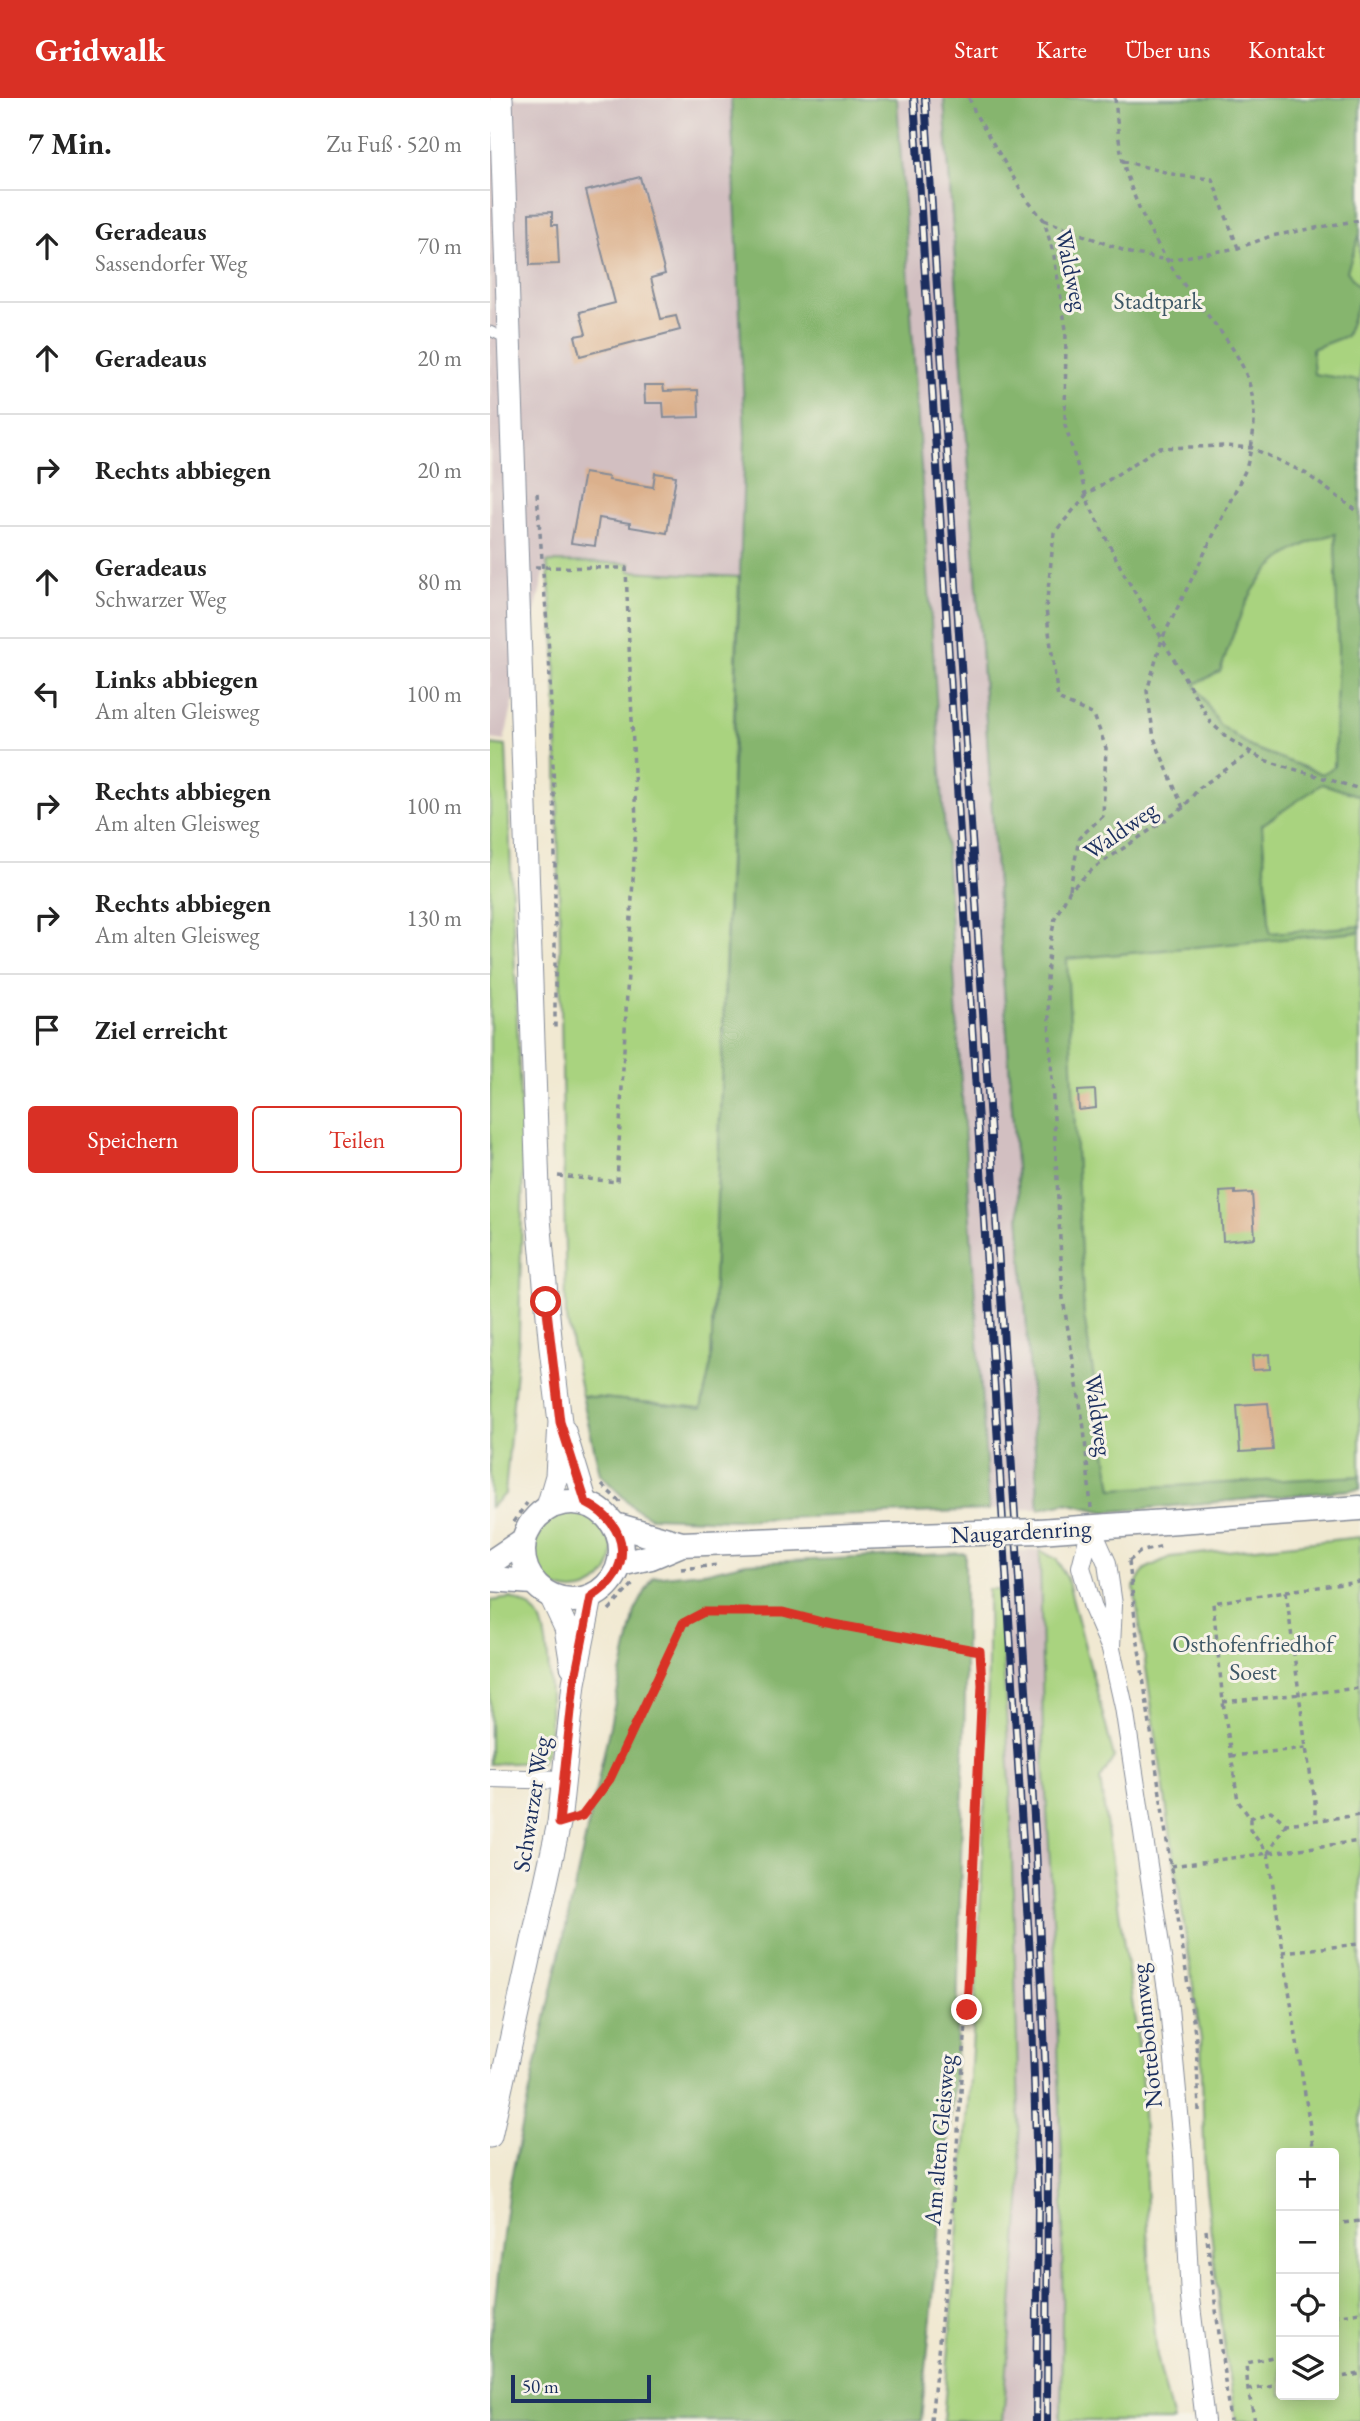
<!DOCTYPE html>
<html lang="de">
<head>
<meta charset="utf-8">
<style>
  :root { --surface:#fff; --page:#f6f6f6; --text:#222; --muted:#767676; --line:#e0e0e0; --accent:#d93025 }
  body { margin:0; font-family:"EB Garamond",serif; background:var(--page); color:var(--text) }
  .controls { position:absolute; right:21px; bottom:21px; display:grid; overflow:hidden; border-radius:7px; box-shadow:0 4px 18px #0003 }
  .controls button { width:63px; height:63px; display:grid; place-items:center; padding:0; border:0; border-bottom:2px solid var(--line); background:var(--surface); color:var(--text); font:35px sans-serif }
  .scale { position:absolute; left:21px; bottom:18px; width:140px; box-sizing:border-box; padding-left:7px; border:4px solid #1b2f5e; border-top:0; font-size:19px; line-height:24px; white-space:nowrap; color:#1b2f5e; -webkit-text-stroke:5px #f7f3e8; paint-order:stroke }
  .stop { position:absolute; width:21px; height:21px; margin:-16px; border:5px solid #d93025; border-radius:50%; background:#fff }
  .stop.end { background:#d93025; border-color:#fff; box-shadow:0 2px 7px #0008 }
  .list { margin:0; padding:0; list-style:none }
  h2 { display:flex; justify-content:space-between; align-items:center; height:91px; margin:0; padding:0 28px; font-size:30px }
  h2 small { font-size:23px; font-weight:400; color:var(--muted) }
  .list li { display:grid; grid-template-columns:46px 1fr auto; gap:21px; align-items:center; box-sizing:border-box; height:112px; padding:0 28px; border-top:2px solid var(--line) }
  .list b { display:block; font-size:26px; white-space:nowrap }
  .list p { margin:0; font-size:23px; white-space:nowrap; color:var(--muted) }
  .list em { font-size:23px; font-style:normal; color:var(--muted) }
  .actions { display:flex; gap:14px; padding:21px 28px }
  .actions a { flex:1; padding:16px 0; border:2px solid var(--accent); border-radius:7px; text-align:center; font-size:24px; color:var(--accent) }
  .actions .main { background:var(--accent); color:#fff }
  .icon { flex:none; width:38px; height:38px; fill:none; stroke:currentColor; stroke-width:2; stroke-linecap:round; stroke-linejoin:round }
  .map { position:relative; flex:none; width:870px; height:2323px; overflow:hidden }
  header { display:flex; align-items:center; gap:42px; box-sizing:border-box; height:98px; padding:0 35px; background:var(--accent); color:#fff }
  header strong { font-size:33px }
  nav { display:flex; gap:38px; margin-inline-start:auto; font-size:24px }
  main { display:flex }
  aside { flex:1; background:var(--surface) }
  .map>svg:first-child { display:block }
</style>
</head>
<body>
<header>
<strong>Gridwalk</strong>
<nav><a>Start</a><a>Karte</a><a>Über uns</a><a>Kontakt</a></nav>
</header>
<main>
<aside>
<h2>7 Min.<small>Zu Fuß · 520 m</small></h2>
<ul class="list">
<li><svg class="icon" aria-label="ahead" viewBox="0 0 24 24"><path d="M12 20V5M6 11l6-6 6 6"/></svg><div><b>Geradeaus</b><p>Sassendorfer Weg</p></div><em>70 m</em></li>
<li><svg class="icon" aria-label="ahead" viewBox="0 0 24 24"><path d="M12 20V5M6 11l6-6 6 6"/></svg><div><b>Geradeaus</b></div><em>20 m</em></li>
<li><svg class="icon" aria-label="right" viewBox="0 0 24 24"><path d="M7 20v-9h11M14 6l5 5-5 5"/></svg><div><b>Rechts abbiegen</b></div><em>20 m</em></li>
<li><svg class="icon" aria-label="ahead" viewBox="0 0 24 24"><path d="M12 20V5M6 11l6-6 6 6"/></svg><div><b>Geradeaus</b><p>Schwarzer Weg</p></div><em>80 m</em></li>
<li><svg class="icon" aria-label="left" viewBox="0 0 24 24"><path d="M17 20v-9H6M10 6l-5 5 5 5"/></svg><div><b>Links abbiegen</b><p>Am alten Gleisweg</p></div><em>100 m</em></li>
<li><svg class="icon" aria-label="right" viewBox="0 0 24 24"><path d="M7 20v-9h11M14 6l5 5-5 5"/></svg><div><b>Rechts abbiegen</b><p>Am alten Gleisweg</p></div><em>100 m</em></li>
<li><svg class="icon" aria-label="right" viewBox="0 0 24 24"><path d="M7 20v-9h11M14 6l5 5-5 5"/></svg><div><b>Rechts abbiegen</b><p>Am alten Gleisweg</p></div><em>130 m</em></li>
<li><svg class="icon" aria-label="arrive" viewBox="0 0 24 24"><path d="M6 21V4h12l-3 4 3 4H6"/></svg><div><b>Ziel erreicht</b></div></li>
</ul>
<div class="actions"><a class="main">Speichern</a><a>Teilen</a></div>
</aside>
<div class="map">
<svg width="870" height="2323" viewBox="0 0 870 2323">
  <rect width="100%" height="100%" fill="#f7f3e8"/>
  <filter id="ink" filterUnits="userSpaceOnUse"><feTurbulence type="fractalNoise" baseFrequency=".0143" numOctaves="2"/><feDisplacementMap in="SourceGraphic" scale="14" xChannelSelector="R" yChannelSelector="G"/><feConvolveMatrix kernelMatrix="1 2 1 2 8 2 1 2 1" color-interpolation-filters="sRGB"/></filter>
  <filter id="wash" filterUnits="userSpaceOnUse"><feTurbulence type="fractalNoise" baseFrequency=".00686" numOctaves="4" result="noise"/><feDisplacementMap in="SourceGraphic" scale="28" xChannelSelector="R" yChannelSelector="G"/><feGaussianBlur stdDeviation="1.57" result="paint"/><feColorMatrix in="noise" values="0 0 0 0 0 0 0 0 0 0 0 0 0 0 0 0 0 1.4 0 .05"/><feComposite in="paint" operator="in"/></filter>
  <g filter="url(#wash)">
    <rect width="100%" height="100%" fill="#f1e9d2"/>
    <path fill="#d2bfc1" d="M0 0H241L255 339 249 479 140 473V466L57 464 14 643 0 641Z
      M407 0H454L549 1411 499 1412Z
      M550 1452 553 1642 565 1856 573 2101 571 2323H513L531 2092 520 1686 508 1454Z"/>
    <path fill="#a9d37f" stroke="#62816e" stroke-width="2" fill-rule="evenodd" d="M454 0H870V1391L616 1414 576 1405 549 1411Z
      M57 464 140 465V473L249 479 221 1266 212 1310 92 1298 76 1216 65 548Z
      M0 646 16 648 33 1071 29 1237 15 1396 0 1409Z
      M43 1453a40 40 0 1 1 80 0a40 40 0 1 1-80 0Z
      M870 1439V2323H746L734 2248 715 2081 711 1942 644 1489 655 1471 680 1459ZM791 2055H844V2297H791Z
      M550 1452 567 1462 577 1480 624 1659 610 1682 651 1964 660 2181 667 2258 683 2323H571L573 2101 565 1856 553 1642Z
      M498 1491H509L520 1686 531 2092 513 2323H453C476 2046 500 1769 498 1491Z
      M21 1500C30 1503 42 1509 48 1518 61 1537 62 1625 58 1650 57 1655 54 1660 51 1664L0 1666V1503Z"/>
    <path fill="#86b56e" stroke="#507266" stroke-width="2" fill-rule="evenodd" d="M241 0H407L499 1412 243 1422 160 1419 144 1410 110 1376 92 1298 211 1310 221 1266 255 339Z
      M454 0H870V136L857 173 870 191V200L856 238 822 251 824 276 870 283V698L832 686 772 727 780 835 870 828V834L577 861 594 1218 622 1391 870 1378V1391L616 1414 576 1405 549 1411ZM845 436 848 553 844 669 832 676 761 649 729 626 705 586 730 574C741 544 750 510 769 484 786 459 817 443 845 436Z
      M475 1455V1601L466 1963 431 2323H0V2242L19 2089 145 1513 163 1479 222 1473 256 1465Z"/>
    <g id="blocks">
      <path fill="#dbb08c" d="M150 79 175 176 161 180 171 221 186 218 190 232 90 258 85 238 96 236 90 214 125 205 96 93Z
        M62 114V127H67L69 166 40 167 39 115Z
        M154 287H173L174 293 208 292 209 319 174 320 173 305H155Z
        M94 375 119 379 118 382 163 389 165 375 186 378 177 435 140 429V425L109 420 105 448 81 445Z
        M605 992 606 1010 589 1012 588 993Z
        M745 1093V1096L762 1095 765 1140 733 1143 730 1094Z
        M779 1256 780 1271 763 1272 762 1258Z
        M778 1305 783 1352 750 1354 747 1307Z"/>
    </g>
  </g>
  <g filter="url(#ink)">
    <use href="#blocks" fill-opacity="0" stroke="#868c98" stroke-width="2"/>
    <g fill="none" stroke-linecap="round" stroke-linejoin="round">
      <g stroke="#868c98" stroke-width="11">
        <path id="service" d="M0 233 17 241"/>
      </g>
      <g stroke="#868c98" stroke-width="20">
        <path id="minor" d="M601 1429 591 1469 603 1510 621 1551 634 1609 678 1899 693 2057 700 2200 715 2323
          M601 1429 617 1465 623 1507 621 1548
          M0 1680 73 1682"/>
      </g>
      <g stroke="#868c98" stroke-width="25">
        <path id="tertiary" d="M11 0 49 1121 61 1250 70 1324 67 1378 58 1409
          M74 1333 96 1405
          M61 1498 76 1530 82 1568
          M0 2038 69 1725 84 1585 101 1499"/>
      </g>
      <g stroke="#868c98" stroke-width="27">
        <path id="secondary" d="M33 1453a49 49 0 1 1 98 0a49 49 0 1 1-98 0Z
          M125 1427 192 1446 363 1439
          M549 1433 870 1410
          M0 1465 34 1442
          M130 1466 161 1459 192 1446
          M0 1481 43 1484"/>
      </g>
      <path stroke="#868c98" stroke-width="3.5" stroke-dasharray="5 5" stroke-linecap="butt" d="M479 0 486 17 537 102 554 122 564 158 576 231 575 327 599 406 633 474 721 625 739 641 774 662 870 691
        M625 0C627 19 628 40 632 59 640 94 658 132 677 162 726 240 786 266 756 371L672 541 657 593 664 640 693 710
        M633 63 690 78 722 81 748 150
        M554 122 640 155 677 162 748 150 781 138 870 122
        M47 395 59 553 65 725V933
        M45 469 136 470 146 724 127 1084 67 1078
        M580 791 589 740 613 718 616 650 604 617 568 601 556 511 564 435 597 396 668 350 735 348 762 350 815 375 870 415
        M112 1387 132 1406
        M601 1410 594 1330 573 1201 557 882 559 850 565 820 580 792 604 770 693 710 709 690 760 655
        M23 1424 37 1405
        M639 1463 646 1531 706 1942 709 2013
        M639 1463 650 1454 673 1448
        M191 1471 228 1467
        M796 1493 870 1484
        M119 1512 145 1484
        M733 1604 870 1590
        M741 1658 816 1650
        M91 1718 120 1681 193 1525 214 1514 293 1515 332 1524 490 1553 492 1587 477 1912 462 2115 441 2323
        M760 1720 781 1713 796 1726 870 1717
        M796 1726 778 1755 760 1732V1720L748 1703 733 1604 723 1505 796 1493 816 1650 825 1703V1721
        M778 1755 824 2055
        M681 1768 870 1743
        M792 1854 870 1846
        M844 2126 870 2123
        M716 2132 740 2323
        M844 2199V2210
        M844 2218 870 2214
        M844 2280 870 2276
        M758 2292 791 2287
        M765 2323 758 2292 756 2265 791 2257"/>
      <use href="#service" stroke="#fff" stroke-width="9"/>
      <use href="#minor" stroke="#fff" stroke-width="18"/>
      <use href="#tertiary" stroke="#fff" stroke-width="23"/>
      <use href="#secondary" stroke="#fff" stroke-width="24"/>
      <g stroke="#1b2f5e" stroke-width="8">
        <path id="rail" d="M424 0 540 1857 548 2102 546 2323
          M435 0 546 1750 558 2028 557 2323"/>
      </g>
      <use href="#rail" stroke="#f7f3e8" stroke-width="5" stroke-dasharray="16" stroke-linecap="butt"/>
      <g stroke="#868c98" stroke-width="27" stroke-linecap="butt">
        <path id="secondary-bridge" d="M363 1439 549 1433"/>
      </g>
      <use href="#secondary-bridge" stroke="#fff" stroke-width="24"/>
    </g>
  </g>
  <g fill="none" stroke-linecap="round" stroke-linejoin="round" filter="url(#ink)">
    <path stroke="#d93025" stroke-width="9" d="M56 1204 70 1324 96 1405C140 1427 145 1473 101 1499L84 1585 69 1725 92 1718 120 1681 193 1525 214 1514H293L332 1524 490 1553 492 1587 477 1912"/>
  </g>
  <g text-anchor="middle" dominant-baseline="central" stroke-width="6" stroke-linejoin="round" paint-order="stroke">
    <g font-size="24" fill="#1b2f5e" stroke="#f7f3e8">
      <text transform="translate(582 172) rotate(78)">Waldweg</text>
      <text transform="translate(630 732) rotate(-35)">Waldweg</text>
      <text transform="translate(609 1317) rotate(82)">Waldweg</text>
      <text transform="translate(531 1433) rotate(-3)">Naugardenring</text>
      <text transform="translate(41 1706) rotate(-81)">Schwarzer Weg</text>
      <text transform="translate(656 1938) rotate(-96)">Nottebohmweg</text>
      <text transform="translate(449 2042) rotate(-85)">Am alten Gleisweg</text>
    </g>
    <g font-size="24" fill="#3e5866" stroke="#f7f3e8">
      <text x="668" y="202">Stadtpark</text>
      <text x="763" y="1545">Osthofenfriedhof<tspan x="763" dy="28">Soest</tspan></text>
    </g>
  </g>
</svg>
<div class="controls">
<button>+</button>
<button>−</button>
<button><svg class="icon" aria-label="locate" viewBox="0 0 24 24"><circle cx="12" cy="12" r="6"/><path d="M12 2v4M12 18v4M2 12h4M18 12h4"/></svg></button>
<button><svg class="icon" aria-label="layers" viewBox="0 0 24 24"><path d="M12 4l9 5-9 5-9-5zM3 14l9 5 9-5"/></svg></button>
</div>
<div class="scale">50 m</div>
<div class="stop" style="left:56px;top:1204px"></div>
<div class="stop end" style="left:477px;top:1912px"></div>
</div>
</main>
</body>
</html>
